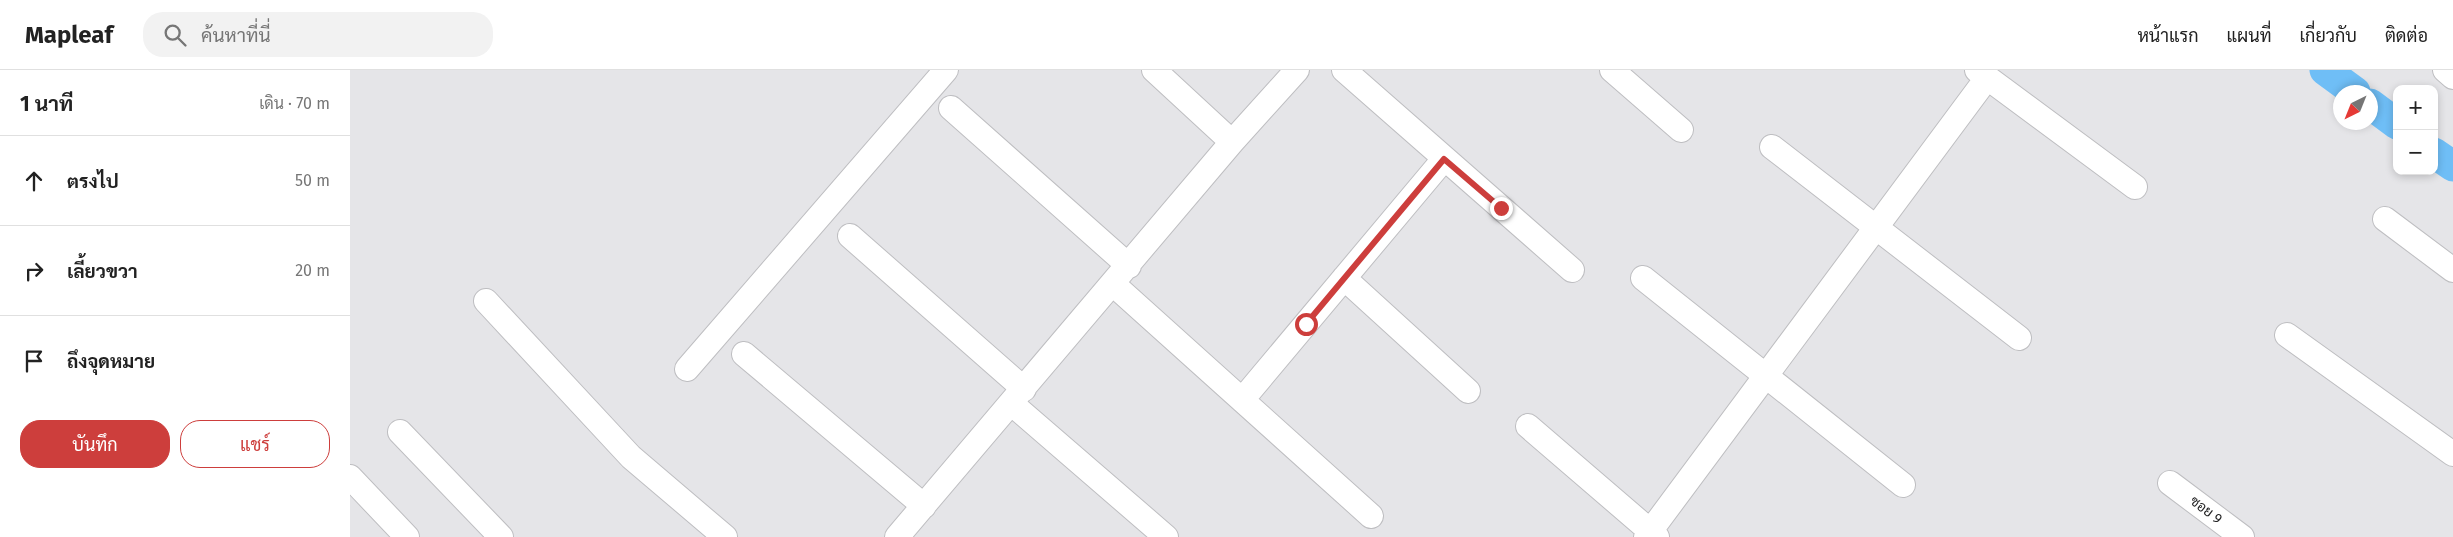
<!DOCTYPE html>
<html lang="th">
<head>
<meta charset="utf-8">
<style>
  :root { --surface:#fff; --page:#f2f2f2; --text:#222; --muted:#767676; --line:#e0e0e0; --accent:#cd3e3c }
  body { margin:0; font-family:"Fira Sans",Sarabun,sans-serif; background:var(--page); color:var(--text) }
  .controls { position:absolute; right:15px; top:15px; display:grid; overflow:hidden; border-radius:10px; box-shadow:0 2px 8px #0003 }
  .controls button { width:45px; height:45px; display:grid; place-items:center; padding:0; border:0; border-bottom:1px solid var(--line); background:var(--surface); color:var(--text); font:25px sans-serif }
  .compass { position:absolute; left:1983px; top:15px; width:45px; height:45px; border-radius:50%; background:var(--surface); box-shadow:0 2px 8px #0003; rotate:223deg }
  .stop { position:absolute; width:15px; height:15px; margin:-11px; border:4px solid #cd3e3c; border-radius:50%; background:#fff }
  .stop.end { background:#cd3e3c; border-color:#fff; box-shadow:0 1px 5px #0008 }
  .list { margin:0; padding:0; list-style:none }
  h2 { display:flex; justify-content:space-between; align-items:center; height:65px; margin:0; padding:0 20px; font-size:21px }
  h2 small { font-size:16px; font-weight:400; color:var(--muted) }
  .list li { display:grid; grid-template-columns:32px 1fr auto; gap:15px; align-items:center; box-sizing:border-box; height:90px; padding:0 20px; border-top:1px solid var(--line) }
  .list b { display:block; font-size:19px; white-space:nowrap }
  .list em { font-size:16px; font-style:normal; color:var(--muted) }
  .actions { display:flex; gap:10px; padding:15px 20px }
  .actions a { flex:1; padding:11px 0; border:1px solid var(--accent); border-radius:20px; text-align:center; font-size:18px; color:var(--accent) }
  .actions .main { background:var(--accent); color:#fff }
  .icon { flex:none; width:28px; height:28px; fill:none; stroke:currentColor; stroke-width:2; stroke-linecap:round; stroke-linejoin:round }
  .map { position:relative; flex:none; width:2103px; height:467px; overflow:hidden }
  header { display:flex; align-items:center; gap:30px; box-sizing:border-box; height:70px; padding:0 25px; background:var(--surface); border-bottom:1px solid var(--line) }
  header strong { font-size:24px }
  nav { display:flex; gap:28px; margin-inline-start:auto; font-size:18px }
  .search { width:350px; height:45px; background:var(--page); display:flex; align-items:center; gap:12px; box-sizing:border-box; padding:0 18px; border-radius:20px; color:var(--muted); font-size:19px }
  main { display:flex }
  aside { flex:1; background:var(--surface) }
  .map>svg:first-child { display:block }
</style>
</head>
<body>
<header>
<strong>Mapleaf</strong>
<div class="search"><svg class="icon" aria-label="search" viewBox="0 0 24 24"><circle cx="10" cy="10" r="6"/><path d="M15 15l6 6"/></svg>ค้นหาที่นี่</div>
<nav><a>หน้าแรก</a><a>แผนที่</a><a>เกี่ยวกับ</a><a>ติดต่อ</a></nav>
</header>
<main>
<aside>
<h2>1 นาที<small>เดิน · 70 m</small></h2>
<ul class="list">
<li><svg class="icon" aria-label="ahead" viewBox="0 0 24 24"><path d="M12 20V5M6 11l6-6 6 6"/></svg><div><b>ตรงไป</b></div><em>50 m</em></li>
<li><svg class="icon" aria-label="right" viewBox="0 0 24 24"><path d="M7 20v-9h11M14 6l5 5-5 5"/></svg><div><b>เลี้ยวขวา</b></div><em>20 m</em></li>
<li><svg class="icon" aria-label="arrive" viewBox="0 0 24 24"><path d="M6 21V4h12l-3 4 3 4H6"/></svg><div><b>ถึงจุดหมาย</b></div></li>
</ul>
<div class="actions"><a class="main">บันทึก</a><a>แชร์</a></div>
</aside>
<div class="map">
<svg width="2103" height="467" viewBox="0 0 2103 467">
  <rect width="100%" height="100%" fill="#e5e5e8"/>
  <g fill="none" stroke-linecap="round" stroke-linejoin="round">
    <path stroke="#6fbef6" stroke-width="31" d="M1975 0 2005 22
      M2020 34 2047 54
      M2084 83 2103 96"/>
    <g stroke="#bebec1" stroke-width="26">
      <path id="minor" d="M804 0 882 72
        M994 0 1222 200
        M1262 0 1331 60
        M1627 0 1785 117
        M2095 0 2103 7
        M601 38 779 196
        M1422 77 1669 268
        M2035 149 2103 200
        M500 166 674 319
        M994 208 1118 321
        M1293 208 1553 415
        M763 214 1021 446
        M136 231 281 387 375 467
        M1937 265 2103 384
        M394 284 574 436
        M337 299 596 0
        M892 330 1094 89
        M661 333 816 467
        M1178 356 1307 467
        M50 362 151 467
        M0 407 57 467
        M1820 413 1892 467
        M547 467 882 72 947 0
        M1296 467 1637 8"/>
    </g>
    <use href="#minor" stroke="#fff" stroke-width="24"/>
  </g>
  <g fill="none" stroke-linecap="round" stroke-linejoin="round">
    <path stroke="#cd3e3c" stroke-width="6" d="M956 254 1094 89 1151 138"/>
  </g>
  <g text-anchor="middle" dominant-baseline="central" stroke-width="4.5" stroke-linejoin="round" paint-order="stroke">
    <g font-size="14" fill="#232324" stroke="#fff">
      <text transform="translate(1856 440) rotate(37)">ซอย 9</text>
    </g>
  </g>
</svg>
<div class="controls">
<button>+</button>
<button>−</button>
</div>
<svg class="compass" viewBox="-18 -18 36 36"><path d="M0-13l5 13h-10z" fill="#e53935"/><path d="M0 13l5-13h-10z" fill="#767676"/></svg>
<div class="stop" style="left:956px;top:254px"></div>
<div class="stop end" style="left:1151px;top:138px"></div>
</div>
</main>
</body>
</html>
